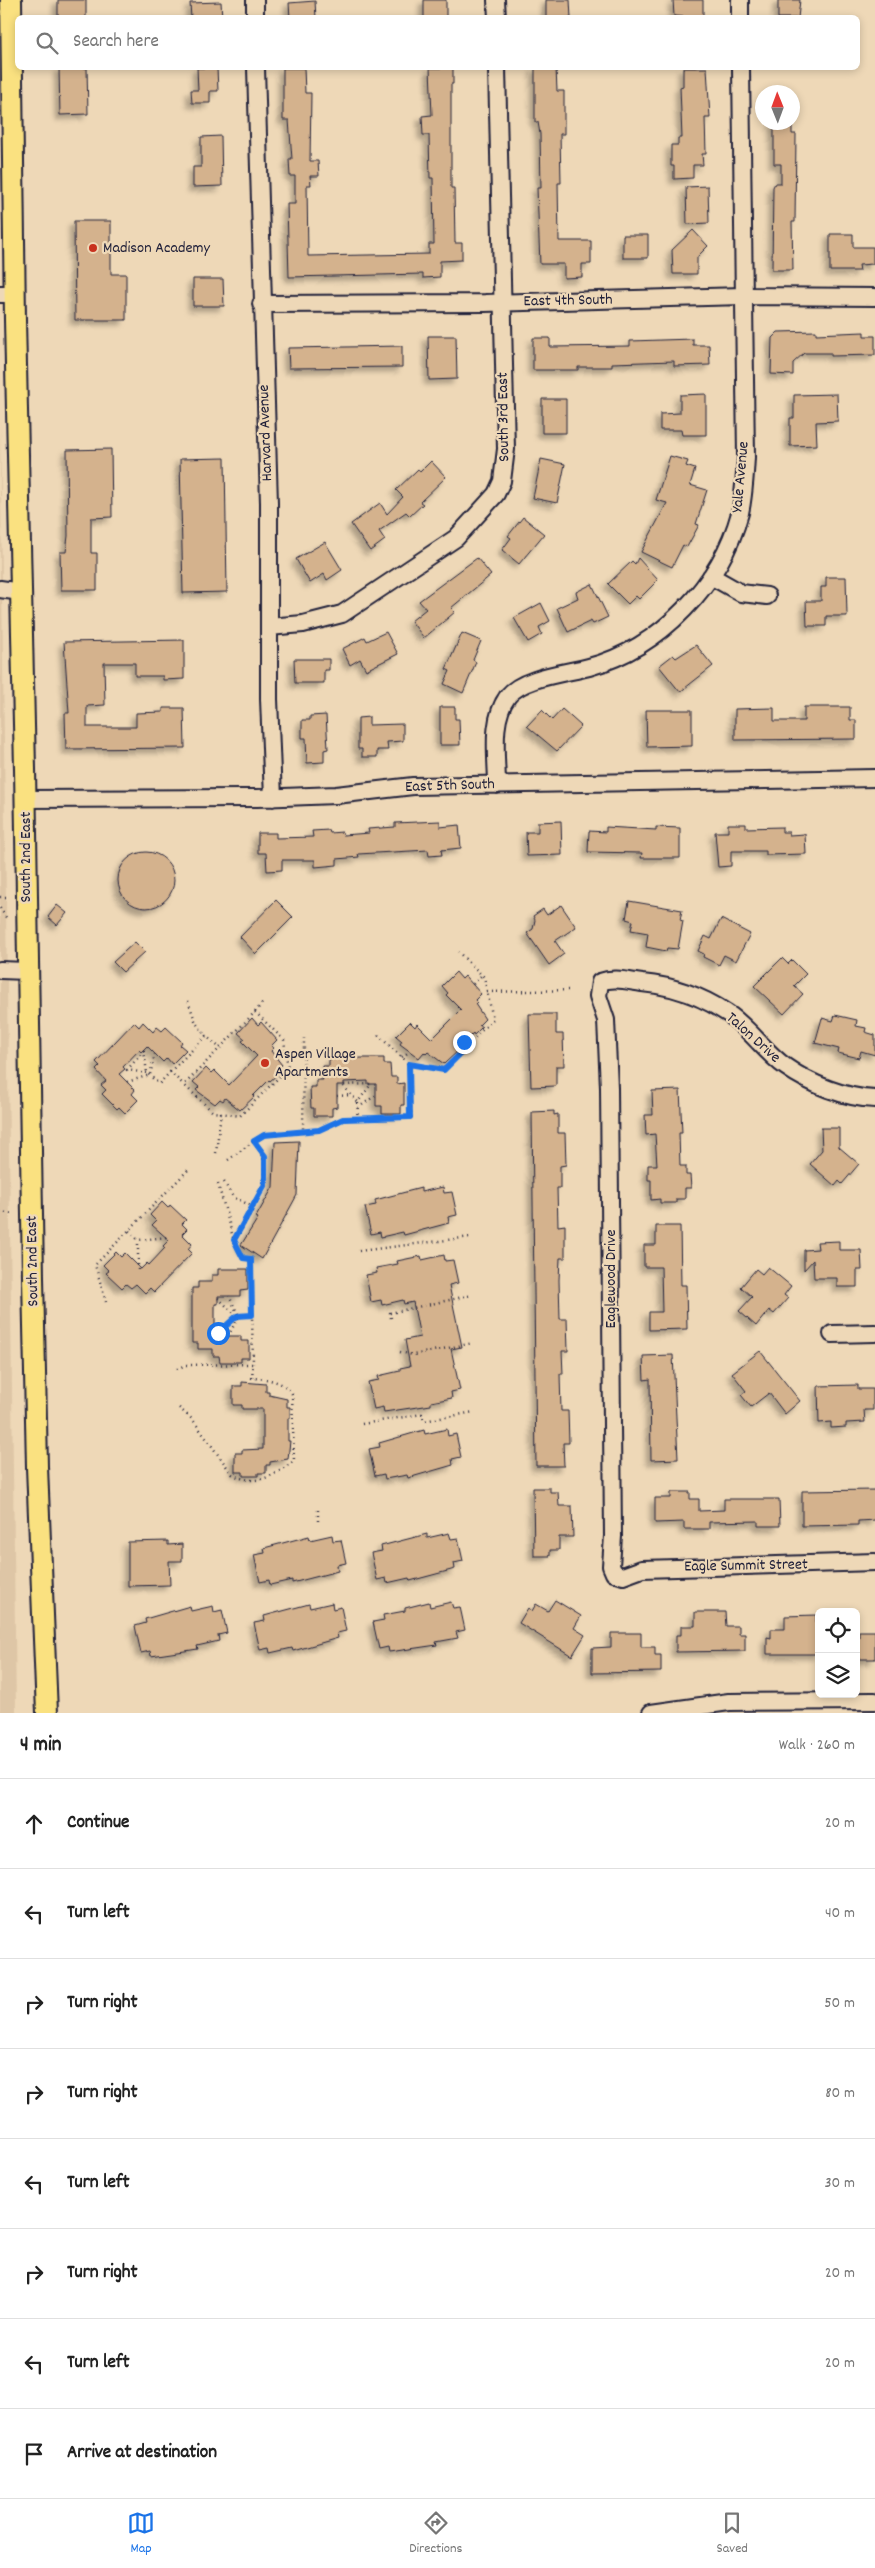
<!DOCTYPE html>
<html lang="en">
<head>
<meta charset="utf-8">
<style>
  :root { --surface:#fff; --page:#f2f2f2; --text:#222; --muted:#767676; --line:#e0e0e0; --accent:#1a73e8 }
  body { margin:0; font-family:Dekko,sans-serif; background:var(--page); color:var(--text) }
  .controls { position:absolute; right:15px; bottom:15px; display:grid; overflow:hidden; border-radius:8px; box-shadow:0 2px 8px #0003 }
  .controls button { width:45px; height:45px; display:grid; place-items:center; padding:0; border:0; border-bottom:1px solid var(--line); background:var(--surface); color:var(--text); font:25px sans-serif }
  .compass { position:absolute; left:755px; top:85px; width:45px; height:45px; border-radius:50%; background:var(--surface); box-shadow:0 2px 8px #0003; rotate:359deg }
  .stop { position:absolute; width:15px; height:15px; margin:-11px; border:4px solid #1a73e8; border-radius:50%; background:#fff }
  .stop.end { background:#1a73e8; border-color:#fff; box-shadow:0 1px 5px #0008 }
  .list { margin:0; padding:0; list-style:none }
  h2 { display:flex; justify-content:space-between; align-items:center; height:65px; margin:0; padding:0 20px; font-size:21px }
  h2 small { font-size:16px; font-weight:400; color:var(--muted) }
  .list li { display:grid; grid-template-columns:32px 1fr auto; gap:15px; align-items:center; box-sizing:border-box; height:90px; padding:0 20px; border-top:1px solid var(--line) }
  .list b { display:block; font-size:19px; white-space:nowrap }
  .list em { font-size:16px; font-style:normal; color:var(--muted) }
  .icon { flex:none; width:28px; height:28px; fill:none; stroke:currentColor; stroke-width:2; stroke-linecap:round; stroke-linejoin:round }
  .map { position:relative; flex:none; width:875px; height:1713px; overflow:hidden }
  .search { position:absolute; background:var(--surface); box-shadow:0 2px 8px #0003; left:15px; right:15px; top:15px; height:55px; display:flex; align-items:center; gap:12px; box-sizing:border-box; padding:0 18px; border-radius:8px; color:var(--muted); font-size:19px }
  .sheet { height:785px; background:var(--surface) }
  nav { display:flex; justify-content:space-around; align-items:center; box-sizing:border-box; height:70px; border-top:1px solid var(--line); background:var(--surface); font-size:14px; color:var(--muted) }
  nav a { display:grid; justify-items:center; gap:2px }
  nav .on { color:var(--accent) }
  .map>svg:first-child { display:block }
</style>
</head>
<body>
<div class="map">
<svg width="875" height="1713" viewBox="0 0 875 1713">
  <defs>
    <filter id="shadow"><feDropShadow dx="-4.5" dy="4.5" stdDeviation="2.5" flood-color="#0004"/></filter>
  </defs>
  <rect width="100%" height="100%" fill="#eed8b7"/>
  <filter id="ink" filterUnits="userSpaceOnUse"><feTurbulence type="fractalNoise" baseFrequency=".02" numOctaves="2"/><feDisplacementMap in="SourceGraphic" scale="10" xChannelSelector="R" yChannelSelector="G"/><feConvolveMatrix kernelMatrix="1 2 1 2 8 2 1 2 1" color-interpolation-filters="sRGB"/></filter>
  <g filter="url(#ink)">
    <path fill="#dec6a6" d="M0 420 16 1713H0Z"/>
    <path fill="#d4b28d" stroke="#22223b" filter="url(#shadow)" d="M58 0H86V18H58Z
      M424 0H446V18H424Z
      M546 0H570L571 18H546Z
      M673 0H703V18L674 16Z
      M778 0H800L798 18H778Z
      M315 1 316 18H290L289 3Z
      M221 2 222 18H191L190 3Z
      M59 68H87L88 114 60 115Z
      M197 68H217L218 91H210V103H192L191 90H198Z
      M283 68H304L305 93H311L310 161H318L319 176H310L311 185H307L308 256 429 254V244H434L433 178H430L429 135H423L422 116 432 115 430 68H453V84H451V188H454L455 243H462V260L440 261V277L423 278V274L289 277 287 204H295V176H290L289 159H292L289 120H283Z
      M535 68H556L557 91H564V134H560L561 183H558L559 241H591V264H582V277L564 278V264H540L537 188H541L540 134 538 122H535Z
      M683 68H707L710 118H705L706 154H702L703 165H693V178L674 179V166H671V145H678V138H682L680 87 683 86Z
      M774 122H792V134H796L795 222H792L793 270H772L773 187 775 183H781V164H774Z
      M221 136 222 186 193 187V167H201V137Z
      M708 186 709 223 687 224 686 187Z
      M74 221H111V274H126V320H75Z
      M693 230 708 246 697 257V274H673L672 250Z
      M830 234H853V247H873V264L859 265 860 271H830Z
      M623 235H648V258H623Z
      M193 279H223L224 306H193Z
      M816 331V334L864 332V336H875V355L831 356V353H804L793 363V375L771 374 772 338 778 332Z
      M428 336H456L457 379 429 380Z
      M533 338H550V347L630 346V341L693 339V345H709L710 365 674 366V361L612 363V367H578V370H533Z
      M402 346V367L289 368 288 348Z
      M706 394V435H682L681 430H660V414L680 413V395Z
      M837 394 838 421 816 422 817 445 790 446V418H794V395Z
      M542 399H566V433H542Z
      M111 449 112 517 91 518V553H97V590H61L60 552H66L68 536 67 450Z
      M670 456 688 461 686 466 695 469 690 485 707 490 696 524 699 525 687 547 683 545 672 567 641 552 667 503 656 500Z
      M225 458 227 592 183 593 180 459Z
      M541 459 565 464 557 503 533 498Z
      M431 461 446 477 420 502 423 504 410 516 406 512 379 531 385 540 370 551 351 524 380 503 387 514 403 497 396 490 418 469 420 472Z
      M523 517 544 534 519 564 502 550 511 538 508 536Z
      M325 542 342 570 327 580 324 574 310 583 296 559Z
      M477 558 491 575 451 608 455 612 424 638 411 621 426 609 419 601Z
      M638 558 658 580 639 599 636 596 628 604 608 584 632 561 635 564Z
      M826 577H846L847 616H826V626H807L806 601H821V587H826Z
      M592 584 608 617 593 624 591 621 568 632 557 608 578 598 576 592Z
      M541 603 550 621 539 627 542 634 528 642 514 618Z
      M386 632 398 654 366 670 360 659 350 665 342 649 365 637 367 641Z
      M462 633 481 641 473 660 476 662 463 693 444 684 450 671 446 669Z
      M184 640V679L163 680V676H135V663H104L105 705 87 706V727H136V713L163 712V708H184L185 748 66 749 65 713H69L64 642Z
      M696 645 713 666 680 692 659 666 673 655 676 658Z
      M294 659H329V670H324V683H295Z
      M440 707H455V719H459L460 745H440Z
      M804 707H850V720H856V739L735 740V709L774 708V721H804Z
      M562 709 581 726 557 751 527 726 542 710 552 720Z
      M646 710H692V746L647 747Z
      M326 715 328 749 324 750V762L307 763 306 738H302V720H310V716Z
      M369 717V725L403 724V741L387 742 388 750H377V757H362V749H358V718Z
      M440 821V827L459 825 461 848 441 850 442 855 429 856 428 850 358 854 359 857 337 859V865L315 867V860H282V870L267 871 266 853H258V833H276V838L313 837 312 831 329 830 330 833 342 832 343 835 369 833 368 829 395 827V823Z
      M561 821 562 855 527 856 526 832H538V822Z
      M728 824H746V828L782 827V832H789V835L805 834 806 854 766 855V851H731V866L718 867 715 832H728Z
      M606 827 656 830V827L680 828V858H641L642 853 588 852 589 831 606 832Z
      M118 880a28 28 0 1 1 56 0a28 28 0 1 1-56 0Z
      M276 900 293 917 256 954 240 937Z
      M629 901 682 910 680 920 683 921 678 949 667 948 666 951 646 947 648 933 631 930 633 921 626 919Z
      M57 905 67 913 57 925 48 917Z
      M561 905 576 927 555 941 564 954 549 965 527 933 533 929 535 920 533 916 543 909 547 915Z
      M721 919 750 934 736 961 724 955 719 965 703 957 704 954 698 951 705 936 711 939Z
      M135 942 145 952 123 972 113 962Z
      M782 958 788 964 792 960 806 974 794 986 803 994 784 1014 754 986Z
      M456 972 462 979 465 976 481 994 475 1000 477 1002 475 1004 485 1019 479 1025 482 1027 474 1035 473 1033 456 1050 458 1051 444 1064 428 1052 426 1054 424 1052 419 1058 400 1044 402 1041 396 1036 410 1022 415 1027 417 1024 432 1039 461 1010 446 995 448 993 442 986Z
      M529 1014H556V1034H563L564 1066H556V1086L531 1087Z
      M835 1015 857 1020 856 1026 866 1028 865 1032 875 1035V1055L861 1051 859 1058 838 1053 839 1049 815 1043 822 1018 833 1021Z
      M252 1018 258 1025 261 1022 277 1040 271 1046 274 1048 271 1051 282 1065 276 1071 278 1074 270 1081 269 1080 253 1096 254 1097 240 1110 225 1098 223 1101 220 1099 215 1104 196 1090 199 1087 193 1082 206 1068 211 1073 214 1070 229 1085 257 1056 242 1041 245 1039 238 1033Z
      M134 1022 139 1027 143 1022 153 1032 157 1027 162 1031 166 1027 182 1042 180 1045 186 1050 172 1064 167 1058 163 1062 147 1046 141 1052 139 1050 123 1067 125 1069 119 1074 135 1090 132 1094 138 1100 125 1113 119 1107 117 1109 102 1094 106 1090 101 1085 106 1081 96 1070 100 1066 96 1062Z
      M363 1058H384V1064H390L391 1077H397V1084L404 1083V1105H401V1114H382V1106H376V1084H368V1081L344 1082V1085H337V1107L332 1108V1116H314V1108H311L310 1087H316V1080H323L322 1066H329V1059Z
      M680 1090 682 1133H679L680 1166H686V1175H690L691 1188H685V1199H676V1203H660V1199L651 1200V1180H648V1165H657L655 1134 646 1135 645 1115H653L652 1091Z
      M554 1111V1115L558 1114V1133H565L566 1165 560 1166V1188H557L558 1226 565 1225V1258H560L559 1280 560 1319H567L568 1351H562L563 1374H560L561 1411H568L569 1443H563L564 1466H536L532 1112Z
      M821 1128H839V1147L859 1164 842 1184 839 1181 835 1186 810 1164 822 1150Z
      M299 1141 297 1195 262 1259 241 1245 258 1218 256 1217 273 1187 275 1142Z
      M443 1187 444 1193 452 1192 457 1215 448 1217 449 1223 404 1235 403 1232 381 1237 380 1232 371 1234 365 1207 376 1205 375 1200 421 1188V1192Z
      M162 1202 168 1208 170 1205 186 1220 182 1224 187 1229 182 1234 192 1244 188 1249 192 1253 154 1292 150 1288 145 1293 136 1284 131 1288 126 1284 122 1288 106 1273 109 1271 103 1265 116 1252 121 1257 125 1253 141 1269 147 1263 149 1265 165 1248 163 1246 169 1240 152 1225 156 1221 150 1215Z
      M656 1226H680L681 1285H686L687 1329 649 1330V1312H662L661 1267H644V1245H656Z
      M839 1241V1250H861L862 1270H857V1287H837V1278H814L813 1260 804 1270V1250L818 1249 817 1242Z
      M444 1255 445 1261 453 1260 458 1283 449 1285 462 1347 451 1349 460 1390 451 1392 452 1398 431 1402V1405L384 1412 383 1407 374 1409 368 1382 379 1380 378 1376 400 1371V1368L410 1366 405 1340 420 1337 413 1302 404 1304 403 1300 382 1305 381 1300 371 1302 366 1275 377 1273 376 1268 398 1264 397 1261 421 1256 422 1260Z
      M768 1267 791 1286 784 1295 788 1298 774 1314 769 1310 756 1326 739 1311 752 1297 741 1287 756 1269 762 1274Z
      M218 1269H248V1290L240 1291V1296H218V1304H215V1328H218V1336H241V1341H249V1358H241V1362H220L219 1356H213V1349H198V1343H192V1288H198V1282H212V1275H218Z
      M760 1351 800 1401 785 1414 769 1393 751 1407 741 1395 746 1391 732 1373Z
      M673 1355 678 1459 651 1460 650 1379 644 1380 643 1356Z
      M242 1382 266 1384V1392H269V1395L287 1399V1407H290V1418H288V1441H290L288 1459 270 1462V1465H266V1473H258V1476H243V1472H235V1453H242V1450L263 1449V1409H242V1405H233V1386H242Z
      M858 1385V1389H873V1410H864L865 1422 846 1423V1427L831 1428V1422L819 1423 818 1386Z
      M447 1429 448 1436 456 1434 461 1457 452 1459 453 1465 408 1478 407 1475 385 1479 384 1474 375 1476 369 1449 380 1447 379 1443 424 1430 425 1434Z
      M533 1488H550V1492H558L559 1506H572L573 1537H559V1550H550V1556H534Z
      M875 1490V1520L858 1521V1525L802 1526V1491Z
      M671 1492H690V1499H699V1511L724 1510V1499H779L780 1526H758V1521L709 1522V1529H684V1522L655 1523V1498H671Z
      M449 1533 451 1539 458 1538 463 1561 454 1563 455 1569 410 1581 409 1578 387 1583 386 1578 377 1580 371 1553 382 1551 381 1546 427 1534V1538Z
      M332 1535 333 1541 341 1540 346 1563 337 1565 338 1571 292 1583V1580L270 1585 269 1580 260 1582 254 1555 265 1553 264 1548 309 1536 310 1540Z
      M168 1541V1545L182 1544V1561H169L170 1585 128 1586V1542Z
      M555 1600 581 1616 574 1628 585 1635 572 1656 519 1623 528 1608 532 1611 536 1604 548 1611Z
      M429 1602 430 1607 451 1602 453 1608 460 1607 465 1630 456 1632 458 1638 436 1642 437 1645 389 1652 388 1647 379 1649 373 1622 384 1620 383 1615 405 1611V1608Z
      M332 1603 333 1609 341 1607 346 1631 337 1633 338 1638 293 1651 292 1648 270 1653 269 1648 260 1650 254 1623 265 1621 264 1616 309 1604 310 1608Z
      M190 1606 191 1611 213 1606 214 1612 222 1610 227 1633 218 1635 219 1641 197 1646 198 1649 151 1656 150 1651 141 1653 135 1626 146 1623 145 1619Z
      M695 1612H725L726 1626H739V1634H745V1651L676 1652V1635H681V1626H695Z
      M816 1615V1629H819V1654H767V1637L771 1638V1629H785V1616Z
      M859 1631H875V1659H856V1638L859 1637Z
      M611 1633H641V1647H655V1655H661V1672L592 1673V1648L611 1647Z"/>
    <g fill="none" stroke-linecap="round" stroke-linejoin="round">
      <g stroke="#22223b" stroke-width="20">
        <path id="minor" d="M255 0V18
          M496 0 497 18
          M740 0V18
          M256 68 269 503V699L273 798
          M0 294H14
          M261 304 485 303 743 296 875 297
          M711 576 741 593 767 596
          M0 589 21 592
          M269 627 303 624 342 614 456 538 496 494 502 481 506 449 497 68
          M497 785C497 757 490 720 508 696 523 677 567 673 589 667 660 648 721 584 740 513 744 495 745 475 746 457L741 68
          M26 799 257 798 336 795 413 786 875 778
          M0 970 27 971
          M875 1099C845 1098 810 1084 786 1067 764 1052 749 1027 727 1013 700 995 674 986 642 983 627 981 614 977 600 982L598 996 606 1020 609 1088 613 1536 611 1566 614 1573 623 1576 642 1569 875 1562
          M832 1334 875 1333
          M651 1713 729 1702 875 1701"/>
      </g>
      <g stroke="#22223b" stroke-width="24">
        <path id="major" d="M11 0 15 320 25 769 33 1278 37 1467 47 1713"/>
      </g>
      <path stroke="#22223b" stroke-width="2.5" stroke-dasharray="1 4" stroke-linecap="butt" d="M0 897H6
        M0 908 7 919
        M473 984 482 975
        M487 992 572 990
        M188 1001 196 1023 206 1036
        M255 1012 263 1002
        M464 1042 468 1046
        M402 1057 409 1052
        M409 1064 444 1070 493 1019 484 977 458 952
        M170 1072 206 1036 220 1048
        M147 1073 127 1070 144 1051 147 1073 159 1084 170 1072 184 1085
        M127 1082 150 1075 155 1054
        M337 1096 352 1095
        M358 1108 376 1095
        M357 1119 358 1102 371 1084 342 1085 358 1102
        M303 1132 319 1130 343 1119 411 1117 409 1064 377 1034
        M216 1153 221 1113 240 1116 288 1068 284 1040 255 1012 184 1085 213 1112 221 1113
        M228 1160 254 1141
        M224 1182 233 1197 254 1207 234 1241
        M218 1184 234 1241 243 1258 251 1259 252 1315
        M254 1207C266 1182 272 1166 254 1141L264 1135 303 1132 304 1038
        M0 1212 14 1214
        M129 1231 138 1240 169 1237
        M359 1251 471 1237
        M138 1270V1240
        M218 1298 237 1316 252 1315 253 1364
        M106 1302 95 1265 189 1169
        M391 1318 390 1313 472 1295
        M218 1333 237 1316
        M228 1336 239 1316 229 1296
        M400 1352 413 1355 473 1343
        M177 1369 185 1365 253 1364 252 1378C265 1378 285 1381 292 1394L294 1461C274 1475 257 1488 232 1474L193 1420 178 1407
        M362 1424 422 1414 424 1421 474 1412
        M318 1510V1524"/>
      <use href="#minor" stroke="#eed8b7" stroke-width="16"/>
      <use href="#major" stroke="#fae180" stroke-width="20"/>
    </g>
  </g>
  <g fill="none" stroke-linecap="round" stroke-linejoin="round" filter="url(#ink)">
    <path stroke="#1a73e8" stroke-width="6" d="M218 1333 237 1316 252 1315 251 1259 243 1258 234 1240 265 1184V1156L254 1141 264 1135 319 1130 343 1119 410 1117 409 1064 444 1070 468 1046 464 1042"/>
  </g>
  <g fill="#c8321e" stroke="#eed8b7" stroke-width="2">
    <circle cx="93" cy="248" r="5"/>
    <circle cx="265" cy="1063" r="5"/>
  </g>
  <g text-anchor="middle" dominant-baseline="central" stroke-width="4.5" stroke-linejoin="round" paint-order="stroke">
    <g font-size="16" fill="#22223b" stroke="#eed8b7" text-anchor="start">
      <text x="103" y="248">Madison Academy</text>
      <text x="275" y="1054">Aspen Village<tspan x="275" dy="18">Apartments</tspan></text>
    </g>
    <g font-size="16" fill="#22223b" stroke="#eed8b7">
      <text transform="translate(568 301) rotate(-1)">East 4th South</text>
      <text transform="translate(504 417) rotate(-91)">South 3rd East</text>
      <text transform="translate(266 433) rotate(-92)">Harvard Avenue</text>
      <text transform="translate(741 477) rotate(-85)">Yale Avenue</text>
      <text transform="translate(450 786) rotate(-2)">East 5th South</text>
      <text transform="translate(26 857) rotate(-90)">South 2nd East</text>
      <text transform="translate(753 1038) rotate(42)">Talon Drive</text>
      <text transform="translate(33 1261) rotate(-91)">South 2nd East</text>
      <text transform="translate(611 1279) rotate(-90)">Eaglewood Drive</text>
      <text transform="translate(746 1566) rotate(-1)">Eagle Summit Street</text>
    </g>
  </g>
</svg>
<div class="controls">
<button><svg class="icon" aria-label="locate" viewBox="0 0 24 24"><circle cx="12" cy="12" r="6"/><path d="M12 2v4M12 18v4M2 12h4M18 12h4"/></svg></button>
<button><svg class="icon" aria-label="layers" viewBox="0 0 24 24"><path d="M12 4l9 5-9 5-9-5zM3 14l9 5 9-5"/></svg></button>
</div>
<svg class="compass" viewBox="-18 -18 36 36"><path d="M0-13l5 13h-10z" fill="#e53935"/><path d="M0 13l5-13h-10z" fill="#767676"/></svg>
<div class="stop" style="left:218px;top:1333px"></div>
<div class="stop end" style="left:464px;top:1042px"></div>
<div class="search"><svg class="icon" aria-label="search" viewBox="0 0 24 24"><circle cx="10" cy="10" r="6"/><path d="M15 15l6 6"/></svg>Search here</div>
</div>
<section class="sheet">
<h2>4 min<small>Walk · 260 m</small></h2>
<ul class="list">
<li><svg class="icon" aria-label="ahead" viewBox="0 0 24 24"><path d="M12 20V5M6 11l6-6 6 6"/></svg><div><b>Continue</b></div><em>20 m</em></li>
<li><svg class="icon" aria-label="left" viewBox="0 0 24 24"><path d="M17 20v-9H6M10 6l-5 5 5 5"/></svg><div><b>Turn left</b></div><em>40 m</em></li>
<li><svg class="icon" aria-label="right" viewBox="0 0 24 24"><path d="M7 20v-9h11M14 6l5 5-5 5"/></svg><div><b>Turn right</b></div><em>50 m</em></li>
<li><svg class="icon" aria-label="right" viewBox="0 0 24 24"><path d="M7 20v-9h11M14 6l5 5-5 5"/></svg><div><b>Turn right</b></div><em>80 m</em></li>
<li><svg class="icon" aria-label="left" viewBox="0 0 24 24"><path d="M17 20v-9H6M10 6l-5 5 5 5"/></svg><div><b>Turn left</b></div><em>30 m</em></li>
<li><svg class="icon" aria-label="right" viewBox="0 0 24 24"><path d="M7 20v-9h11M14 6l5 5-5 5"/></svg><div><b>Turn right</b></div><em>20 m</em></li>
<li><svg class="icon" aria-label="left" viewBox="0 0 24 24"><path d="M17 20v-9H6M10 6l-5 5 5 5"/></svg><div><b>Turn left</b></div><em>20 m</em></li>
<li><svg class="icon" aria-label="arrive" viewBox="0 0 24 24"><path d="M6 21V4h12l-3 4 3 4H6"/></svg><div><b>Arrive at destination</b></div></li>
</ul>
</section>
<nav>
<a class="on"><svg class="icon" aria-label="map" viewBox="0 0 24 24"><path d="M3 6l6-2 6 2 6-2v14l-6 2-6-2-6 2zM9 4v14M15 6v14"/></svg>Map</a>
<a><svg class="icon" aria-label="directions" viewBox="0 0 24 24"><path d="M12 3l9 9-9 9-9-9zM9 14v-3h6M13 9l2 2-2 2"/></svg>Directions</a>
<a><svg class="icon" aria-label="saved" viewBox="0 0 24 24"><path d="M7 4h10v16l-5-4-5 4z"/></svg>Saved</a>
</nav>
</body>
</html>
